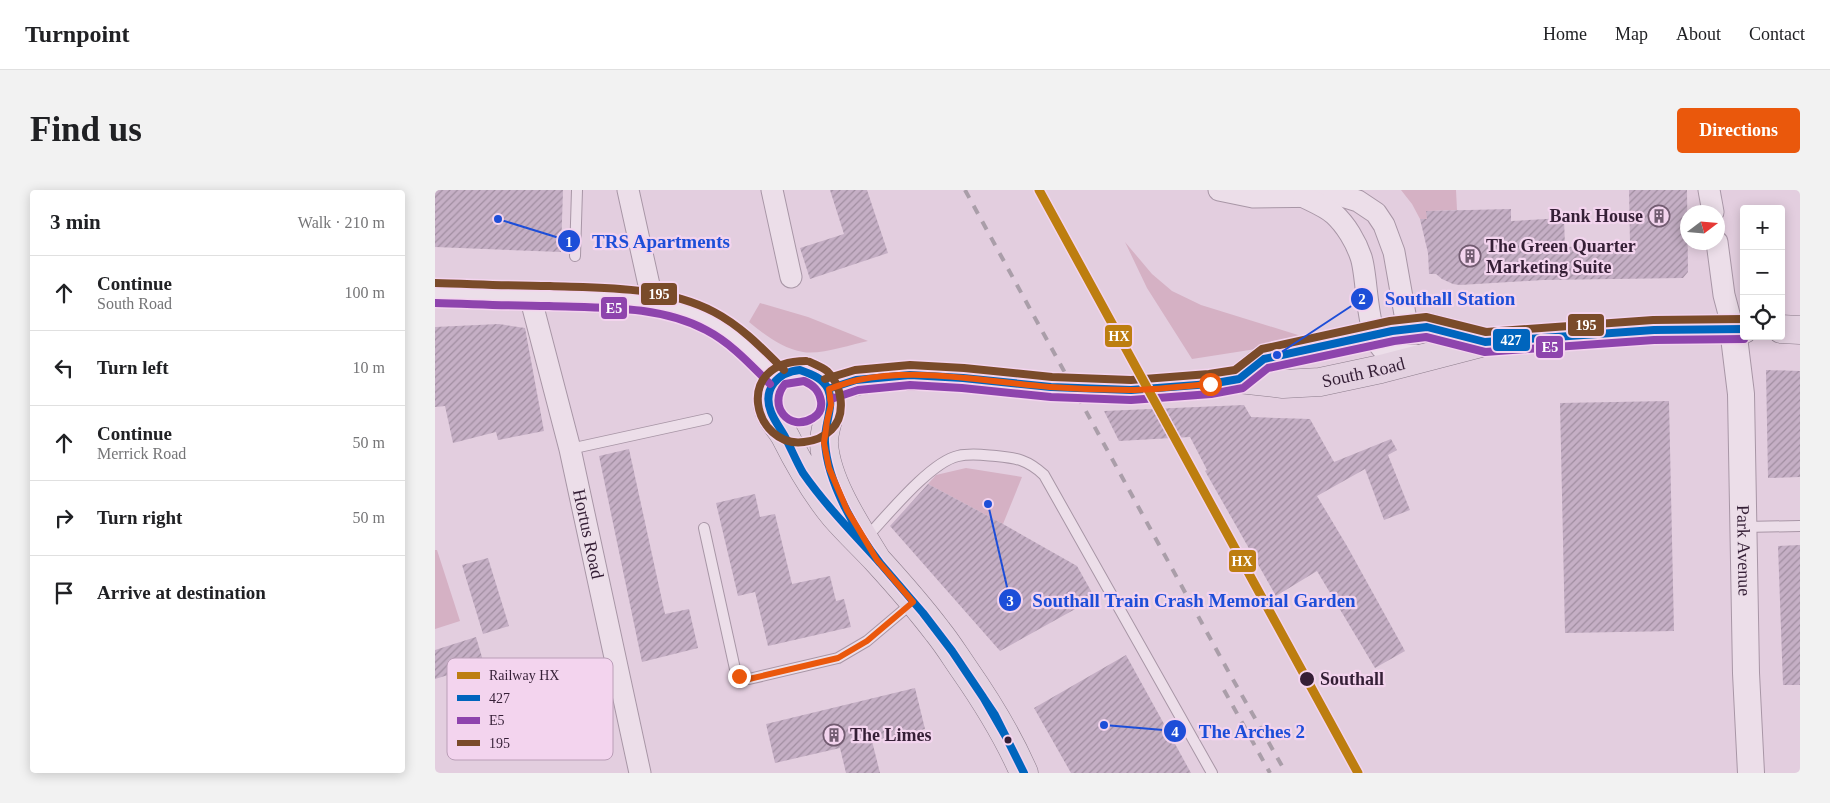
<!DOCTYPE html>
<html lang="en">
<head>
<meta charset="utf-8">
<style>
  :root { --surface:#fff; --page:#f2f2f2; --text:#202124; --muted:#757577; --line:#e0e0e0; --accent:#ea580c }
  body { margin:0; font-family:"Times New Roman",serif; background:var(--page); color:var(--text) }
  .controls { position:absolute; right:15px; top:15px; display:grid; overflow:hidden; border-radius:5px; box-shadow:0 2px 12px #0003 }
  .controls button { width:45px; height:45px; display:grid; place-items:center; padding:0; border:0; border-bottom:1px solid var(--line); background:var(--surface); color:var(--text); font:25px sans-serif }
  .compass { position:absolute; left:1245px; top:15px; width:45px; height:45px; border-radius:50%; background:var(--surface); box-shadow:0 2px 12px #0003; rotate:74deg }
  .stop { position:absolute; width:15px; height:15px; margin:-11px; border:4px solid #ea580c; border-radius:50%; background:#fff }
  .stop.end { background:#ea580c; border-color:#fff; box-shadow:0 1px 5px #0008 }
  .list { margin:0; padding:0; list-style:none }
  h2 { display:flex; justify-content:space-between; align-items:center; height:65px; margin:0; padding:0 20px; font-size:21px }
  h2 small { font-size:16px; font-weight:400; color:var(--muted) }
  .list li { display:grid; grid-template-columns:32px 1fr auto; gap:15px; align-items:center; box-sizing:border-box; height:75px; padding:0 20px; border-top:1px solid var(--line) }
  .list b { display:block; font-size:19px; white-space:nowrap }
  .list p { margin:0; font-size:16px; white-space:nowrap; color:var(--muted) }
  .list em { font-size:16px; font-style:normal; color:var(--muted) }
  .icon { flex:none; width:28px; height:28px; fill:none; stroke:currentColor; stroke-width:2; stroke-linecap:round; stroke-linejoin:round }
  .map { position:relative; flex:none; width:1365px; height:583px; overflow:hidden; border-radius:5px }
  header { display:flex; align-items:center; gap:30px; box-sizing:border-box; height:70px; padding:0 25px; background:var(--surface); border-bottom:1px solid var(--line) }
  header strong { font-size:24px }
  nav { display:flex; gap:28px; margin-inline-start:auto; font-size:18px }
  .intro { display:flex; align-items:center; justify-content:space-between; box-sizing:border-box; height:120px; padding:0 30px }
  h1 { margin:0; font-size:35px }
  .button { padding:12px 22px; border-radius:5px; background:var(--accent); color:#fff; font-size:18px; font-weight:700 }
  main { display:flex; gap:30px; padding:0 30px }
  aside { flex:1; background:var(--surface); border-radius:5px; box-shadow:0 2px 12px #0003 }
  .map>svg:first-child { display:block }
</style>
</head>
<body>
<header>
<strong>Turnpoint</strong>
<nav><a>Home</a><a>Map</a><a>About</a><a>Contact</a></nav>
</header>
<div class="intro"><h1>Find us</h1><a class="button">Directions</a></div>
<main>
<aside>
<h2>3 min<small>Walk · 210 m</small></h2>
<ul class="list">
<li><svg class="icon" aria-label="ahead" viewBox="0 0 24 24"><path d="M12 20V5M6 11l6-6 6 6"/></svg><div><b>Continue</b><p>South Road</p></div><em>100 m</em></li>
<li><svg class="icon" aria-label="left" viewBox="0 0 24 24"><path d="M17 20v-9H6M10 6l-5 5 5 5"/></svg><div><b>Turn left</b></div><em>10 m</em></li>
<li><svg class="icon" aria-label="ahead" viewBox="0 0 24 24"><path d="M12 20V5M6 11l6-6 6 6"/></svg><div><b>Continue</b><p>Merrick Road</p></div><em>50 m</em></li>
<li><svg class="icon" aria-label="right" viewBox="0 0 24 24"><path d="M7 20v-9h11M14 6l5 5-5 5"/></svg><div><b>Turn right</b></div><em>50 m</em></li>
<li><svg class="icon" aria-label="arrive" viewBox="0 0 24 24"><path d="M6 21V4h12l-3 4 3 4H6"/></svg><div><b>Arrive at destination</b></div></li>
</ul>
</aside>
<div class="map">
<svg width="1365" height="583" viewBox="0 0 1365 583">
  <defs>
    <pattern id="building-hatch" width="6" height="6" patternUnits="userSpaceOnUse" patternTransform="scale(1.25)"><rect width="6" height="6" fill="#c5afc5"/><path d="M-1 1l2-2M0 6l6-6M5 7l2-2" fill="none" stroke="#a18ea1"/></pattern>
  </defs>
  <rect width="100%" height="100%" fill="#e3cedf"/>
  <path fill="#d5b1c4" d="M966 0H1021L1022 20 992 21V29H985L977 14Z
    M690 52 717 84 737 101 766 115 879 150 757 169 712 98Z
    M325 113 373 127 433 151C414 155 386 165 368 162 347 158 330 145 314 132Z
    M531 278 587 287 568 334 493 294 501 285Z
    M0 360H2L25 431 0 439Z"/>
  <path fill="url(#building-hatch)" d="M0 0H128L126 62 0 57Z
    M395 0H432L453 63 375 89 365 58 409 44Z
    M1194 0H1252L1253 82 1248 88 1108 90 1025 95 1018 94 1007 89 1001 84H994L993 63 985 29H992L991 21 1076 19V31L1129 28 1130 57 1195 55Z
    M64 134 90 138 109 241 63 250 61 242 18 253 10 216 0 217V137Z
    M1331 180 1365 181V287L1333 288Z
    M1234 211 1239 441 1130 443 1125 213Z
    M809 215 816 227 875 229 899 272 956 249 962 260 953 265 975 320 949 330 930 279 882 306 912 356 970 461 940 478 882 381 841 406 770 281 772 280 755 247 684 251 669 221Z
    M194 259 230 424 254 419 263 458 207 472 164 266Z
    M493 294 568 334 642 376 660 408 565 461 455 336Z
    M320 304 325 327 340 324 357 394 395 386 401 411 409 409 416 437 333 456 320 402 303 406 281 313Z
    M1365 355V495H1348L1343 356Z
    M53 368 74 436 48 444 27 375Z
    M41 447 49 474 0 489V460Z
    M691 465 739 552 756 583H636L599 518Z
    M480 498 490 539 437 551 445 583H411L405 558 340 573 331 534Z"/>
  <g fill="none" stroke-linecap="round" stroke-linejoin="round">
    <g stroke="#a896a6" stroke-width="12">
      <path id="service" d="M140 66 142 0
        M135 259 272 229
        M1309 337 1365 336
        M269 338 300 479 304 485 314 489 403 468 432 451 477 413
        M430 349C451 327 495 272 523 266 536 263 548 265 561 266 582 268 593 270 609 285L777 583"/>
    </g>
    <g stroke="#a896a6" stroke-width="23">
      <g id="minor">
        <path d="M193 0 218 113"/>
        <path d="M337 0 356 87"/>
        <path d="M784 0 818 7 907 6 923 11 941 23 949 35 959 62 971 130 977 139"/>
        <path d="M1274 0 1278 22"/>
        <path d="M869 7C879 12 891 17 899 24 911 35 921 52 926 67 934 90 929 159 958 165 965 166 974 165 981 165"/>
        <path d="M1282 52 1289 105 1298 139"/>
        <path id="s1" d="M95 106 135 259 205 583"/>
      </g>
    </g>
    <g stroke="#a896a6" stroke-width="28">
      <g id="tertiary">
        <path d="M0 103C32 104 64 106 95 106 149 108 228 104 275 131 301 145 322 167 342 187"/>
        <path id="s2" d="M1298 139 1306 204 1311 483 1316 583"/>
      </g>
    </g>
    <g stroke="#8d7d8c" stroke-width="29">
      <g id="primary">
        <path d="M1346 139 1365 140"/>
        <path d="M804 189 829 169 957 141 992 137 1049 152"/>
        <path id="s3" d="M775 194 804 189 848 194 885 192 946 179 1050 152 1219 140 1309 139"/>
        <path d="M393 199C444 183 477 185 528 188"/>
        <path d="M442 370C422 337 392 293 389 254 388 236 402 216 393 198 388 189 376 181 366 181 345 182 329 194 333 217 335 228 345 237 350 246 364 274 380 302 400 326 413 341 428 355 442 370 463 393 484 417 503 442 512 453 520 466 529 479 552 512 573 546 589 583"/>
      </g>
    </g>
    <use href="#service" stroke="#ecdee9" stroke-width="10"/>
    <use href="#minor" stroke="#ecdee9" stroke-width="21"/>
    <use href="#tertiary" stroke="#ecdee9" stroke-width="26"/>
    <use href="#primary" stroke="#e3d1e0" stroke-width="28"/>
    <path stroke="#aa9ea9" stroke-width="4" stroke-dasharray="9 9" stroke-linecap="butt" d="M530 0 792 479 851 583
      M789 500 835 583"/>
    <g stroke="#8d7d8c" stroke-width="29" stroke-linecap="butt">
      <path id="primary-bridge" d="M528 188 616 197 696 200 775 194"/>
    </g>
    <use href="#primary-bridge" stroke="#e3d1e0" stroke-width="28"/>
    <g stroke="#f3d4ee" stroke-width="11">
      <path id="bus-1" d="M365 180C376 184 388 188 393 199 400 215 389 235 390 252 392 292 421 342 445 373 418 343 391 316 368 283 361 271 356 258 349 245 345 238 339 230 336 222 327 199 343 182 365 180Z
        M393 199 421 190 475 185 528 188 616 197 696 200 775 194 804 189 829 169 957 141 992 137 1050 152 1219 140 1309 139
        M445 373 488 423
        M445 373 488 423
        M488 423 517 461
        M488 423 517 461
        M517 461 560 525 589 583
        M517 461 548 507 571 547"/>
    </g>
    <g stroke="#f3d4ee" stroke-width="11">
      <path id="bus-2" d="M0 113C38 114 76 116 114 116 166 118 224 115 271 140 296 153 315 174 335 194
        M369 191C378 195 384 200 386 211 387 218 385 224 378 228 354 243 332 215 350 194Z
        M396 209 423 200 475 195 527 198 616 207 696 210 776 204 808 198 833 178 959 151 991 147 1050 162 1219 150 1309 149"/>
    </g>
    <g stroke="#f3d4ee" stroke-width="11">
      <path id="bus-3" d="M0 93C38 94 77 96 115 96 170 98 229 96 279 122 306 136 328 159 349 180
        M371 171C296 171 319 259 369 252 379 251 389 247 396 240 412 225 407 195 392 181 387 177 381 175 375 172
        M390 189 420 180 475 175 529 178 617 187 696 190 774 184 800 180 827 159 955 131 991 127 1051 142 1218 130 1309 129"/>
    </g>
    <use href="#bus-1" stroke="#0065bd" stroke-width="8"/>
    <use href="#bus-2" stroke="#8e44ad" stroke-width="8"/>
    <use href="#bus-3" stroke="#7a4b2a" stroke-width="8"/>
    <g stroke="#f3d4ee" stroke-width="12">
      <path id="rail-1" d="M604 0 923 583"/>
    </g>
    <use href="#rail-1" stroke="#bd7e10" stroke-width="9"/>
  </g>
  <g fill="none" stroke-linecap="round" stroke-linejoin="round">
    <path stroke="#ea580c" stroke-width="6" d="M304 486 314 489 403 468 432 451 478 412 442 370 412 320 394 278 389 253 392 231 396 215 394 199C403 196 413 192 423 190 486 177 552 192 615 197 642 199 669 200 695 200 721 200 748 196 775 194"/>
  </g>
  <defs>
    <g id="building-ring" transform="scale(1.125)"><circle r="9.5" fill="#f3d4ee" stroke="#725c71" stroke-width="1.5"/><path d="M-4-6H4V6H1V3H-1V6H-4ZM-2.5-4.3h1.7v1.8h-1.7ZM.8-4.3h1.7v1.8H.8ZM-2.5-1h1.7V.8h-1.7ZM.8-1h1.7V.8H.8Z" fill="#725c71"/></g>
  </defs>
  <g fill-rule="evenodd">
    <use href="#building-ring" x="1224" y="26"/>
    <use href="#building-ring" x="1035" y="66"/>
    <use href="#building-ring" x="399" y="545"/>
  </g>
  <g fill="#351f36" stroke="#f3d4ee" stroke-width="2">
    <circle cx="872" cy="489" r="8"/>
    <circle cx="573" cy="550" r="4.5"/>
  </g>
  <g text-anchor="middle" dominant-baseline="central" stroke-width="4.5" stroke-linejoin="round" paint-order="stroke">
    <g font-size="18" font-weight="bold" fill="#351f36" stroke="#f3d4ee" text-anchor="start">
      <text x="1208" y="26" text-anchor="end">Bank House</text>
      <text x="1051" y="56">The Green Quarter<tspan x="1051" dy="21">Marketing Suite</tspan></text>
      <text x="415" y="545">The Limes</text>
    </g>
    <g font-size="18" fill="#351f36" stroke="#f3d4ee">
      <text stroke="none"><textPath href="#s3" startOffset="155">South Road</textPath></text>
      <text stroke="none"><textPath href="#s1" startOffset="245">Hortus Road</textPath></text>
      <text stroke="none"><textPath href="#s2" startOffset="222">Park Avenue</textPath></text>
    </g>
    <g font-size="18" font-weight="bold" fill="#351f36" stroke="#f3d4ee" text-anchor="start">
      <text x="885" y="489">Southall</text>
    </g>
  </g>
  <rect x="12" y="468" width="166" height="102" rx="8" fill="#f3d4ee" stroke="#ba9eb7" stroke-width="1"/>
  <rect x="22" y="482" width="23" height="7" fill="#bd7e10"/>
  <rect x="22" y="505" width="23" height="6" fill="#0065bd"/>
  <rect x="22" y="527" width="23" height="7" fill="#8e44ad"/>
  <rect x="22" y="550" width="23" height="6" fill="#7a4b2a"/>
  <g font-size="14" fill="#351f36">
    <text x="54" y="490">Railway HX</text>
    <text x="54" y="513">427</text>
    <text x="54" y="535">E5</text>
    <text x="54" y="558">195</text>
  </g>
  <path fill="none" stroke="#1d4ed8" stroke-width="2" d="M63 29L134 51M842 165L927 109M553 314L575 410M669 535L740 541"/>
  <g fill="#1d4ed8" stroke="#f3d4ee" stroke-width="2">
    <circle cx="63" cy="29" r="5"/>
    <circle cx="842" cy="165" r="5"/>
    <circle cx="553" cy="314" r="5"/>
    <circle cx="669" cy="535" r="5"/>
    <circle cx="134" cy="51" r="12"/>
    <circle cx="927" cy="109" r="12"/>
    <circle cx="575" cy="410" r="12"/>
    <circle cx="740" cy="541" r="12"/>
  </g>
  <g font-size="15" text-anchor="middle" font-weight="bold" fill="#fff">
    <text x="134" y="57">1</text>
    <text x="927" y="114">2</text>
    <text x="575" y="416">3</text>
    <text x="740" y="547">4</text>
  </g>
  <g font-size="19" text-anchor="middle" font-weight="bold" fill="#1d4ed8" stroke="#f3d4ee" stroke-width="4.5" stroke-linejoin="round" paint-order="stroke">
    <text x="226" y="58">TRS Apartments</text>
    <text x="1015" y="115">Southall Station</text>
    <text x="759" y="417">Southall Train Crash Memorial Garden</text>
    <text x="817" y="548">The Arches 2</text>
  </g>
  <g stroke="#f3d4ee" stroke-width="2">
    <rect x="205" y="92" width="38" height="24" rx="5" fill="#7a4b2a"/>
    <rect x="165" y="106" width="28" height="24" rx="5" fill="#8e44ad"/>
    <rect x="1132" y="123" width="38" height="24" rx="5" fill="#7a4b2a"/>
    <rect x="669" y="134" width="29" height="24" rx="5" fill="#bd7e10"/>
    <rect x="1057" y="138" width="39" height="24" rx="5" fill="#0065bd"/>
    <rect x="1100" y="145" width="29" height="24" rx="5" fill="#8e44ad"/>
    <rect x="793" y="359" width="29" height="24" rx="5" fill="#bd7e10"/>
  </g>
  <g font-size="14" text-anchor="middle" font-weight="bold" fill="#fff">
    <text x="224" y="109">195</text>
    <text x="179" y="123">E5</text>
    <text x="1151" y="140">195</text>
    <text x="684" y="151">HX</text>
    <text x="1076" y="155">427</text>
    <text x="1115" y="162">E5</text>
    <text x="807" y="376">HX</text>
  </g>
</svg>
<div class="controls">
<button>+</button>
<button>−</button>
<button><svg class="icon" aria-label="locate" viewBox="0 0 24 24"><circle cx="12" cy="12" r="6"/><path d="M12 2v4M12 18v4M2 12h4M18 12h4"/></svg></button>
</div>
<svg class="compass" viewBox="-18 -18 36 36"><path d="M0-13l5 13h-10z" fill="#e53935"/><path d="M0 13l5-13h-10z" fill="#757577"/></svg>
<div class="stop" style="left:775px;top:194px"></div>
<div class="stop end" style="left:304px;top:486px"></div>
</div>
</main>
</body>
</html>
